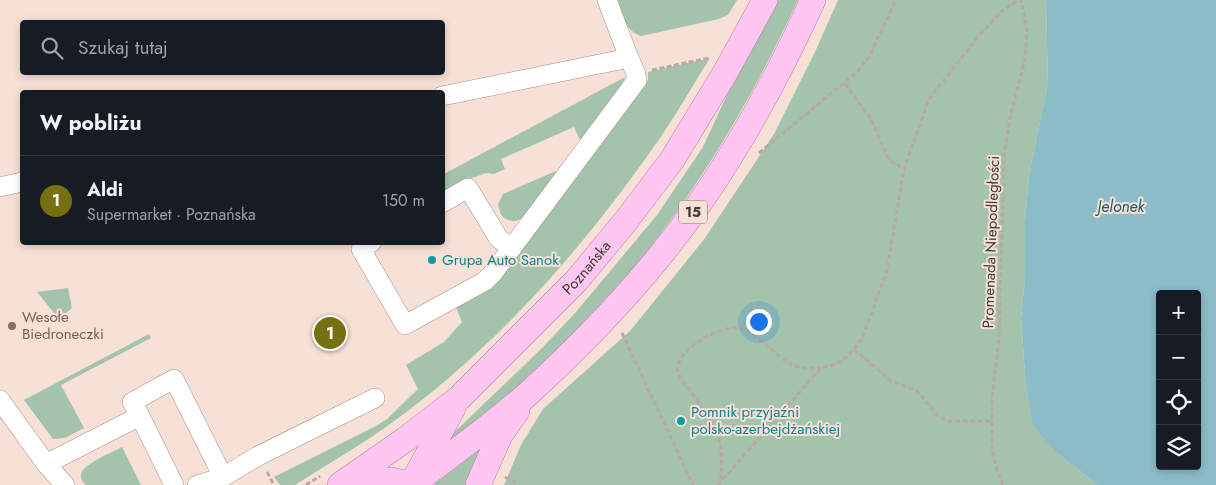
<!DOCTYPE html>
<html lang="pl">
<head>
<meta charset="utf-8">
<style>
  :root { --surface:#171b24; --page:#242831; --text:#f1f3f6; --muted:#9ea1a6; --line:#363941; --accent:#777011 }
  body { margin:0; font-family:Jost,sans-serif; background:var(--page); color:var(--text) }
  .controls { position:absolute; right:15px; bottom:15px; display:grid; overflow:hidden; border-radius:5px; box-shadow:0 2px 8px #0003 }
  .controls button { width:45px; height:45px; display:grid; place-items:center; padding:0; border:0; border-bottom:1px solid var(--line); background:var(--surface); color:var(--text); font:25px sans-serif }
  .you { position:absolute; left:758px; top:321px; width:18px; height:18px; margin:-12px; border:4px solid #fff; border-radius:50%; background:#1a73e8; box-shadow:0 0 0 8px #1a73e833 }
  .badge { display:grid; place-items:center; width:32px; height:32px; border-radius:50%; background:var(--accent); color:#fff; font-size:16px; font-weight:700 }
  .pin { position:absolute; translate:-50% -50%; border:2px solid #fff; box-shadow:0 1px 5px #0006 }
  .list { margin:0; padding:0; list-style:none }
  h2 { display:flex; justify-content:space-between; align-items:center; height:65px; margin:0; padding:0 20px; font-size:21px }
  h2 small { font-size:16px; font-weight:400; color:var(--muted) }
  .list li { display:grid; grid-template-columns:32px 1fr auto; gap:15px; align-items:center; box-sizing:border-box; height:90px; padding:0 20px; border-top:1px solid var(--line) }
  .list b { display:block; font-size:19px; white-space:nowrap }
  .list p { margin:0; font-size:16px; white-space:nowrap; color:var(--muted) }
  .list em { font-size:16px; font-style:normal; color:var(--muted) }
  .icon { flex:none; width:28px; height:28px; fill:none; stroke:currentColor; stroke-width:2; stroke-linecap:round; stroke-linejoin:round }
  .map { position:relative; flex:none; width:1216px; height:485px; overflow:hidden }
  .search { position:absolute; background:var(--surface); box-shadow:0 2px 8px #0003; left:20px; top:20px; width:425px; height:55px; display:flex; align-items:center; gap:12px; box-sizing:border-box; padding:0 18px; border-radius:5px; color:var(--muted); font-size:19px }
  .panel { position:absolute; background:var(--surface); box-shadow:0 2px 8px #0003; left:20px; top:90px; width:425px; height:155px; border-radius:5px }
  .map>svg:first-child { display:block }
</style>
</head>
<body>
<div class="map">
<svg width="1216" height="485" viewBox="0 0 1216 485">
  <rect width="100%" height="100%" fill="#f7e1d7"/>
  <path fill="#a3c3ac" d="M618 0H737L728 15 719 19 641 36C624 30 623 15 618 0Z
    M777 0H798C744 117 675 228 587 322 543 368 494 408 445 447L441 445 542 348 576 312 657 215 703 147 736 75Z
    M838 0H1046L1048 83 1029 175 1025 220V279L1021 318 1025 373 1057 453 1098 485H504L521 445 543 409 631 330 705 238 774 134 815 52Z
    M710 58C694 83 679 110 662 135 592 237 508 335 409 410 373 438 333 461 295 485H280L274 477 376 426 387 419 418 389 406 365 444 342 462 322 456 307 487 291 495 284 648 80V72Z
    M625 77 620 89 580 140 574 127 501 159 505 169 494 174 486 173 453 185 443 191 442 175Z
    M556 171 557 173 523 217C516 223 507 222 501 215L498 204 503 194Z
    M68 288 72 308 59 319 37 292Z
    M149 334 151 338 61 385 84 428 65 438 53 439 24 400Z
    M491 440 471 485H435L434 483Z
    M122 447 141 485H86C83 482 80 479 81 474 83 464 113 452 122 447Z"/>
  <path fill="#8bbcc8" fill-rule="evenodd" d="M1046 0H1216V485H1098L1057 453 1033 425 1025 373 1021 318 1025 279V220L1029 175 1048 83ZM1160 294H1197V466H1160Z"/>
  <g fill="none" stroke-linecap="round" stroke-linejoin="round">
    <g stroke="#a49187" stroke-width="20">
      <path id="minor" d="M442 96 629 58
        M0 187 22 182
        M442 203 468 188 499 239 512 248
        M372 242 361 249 405 325 485 281 493 273 637 80 635 71 629 58 607 0
        M0 400 46 464 65 485
        M140 416 174 485
        M46 464 140 416 132 402 174 379 223 477 258 456 375 398
        M197 485 223 477"/>
    </g>
    <g stroke="#bc7ca8" stroke-width="26">
      <g id="major">
        <path d="M415 478 453 408"/>
        <path d="M346 481 391 480 412 485"/>
        <path id="s1" d="M340 485 406 439 459 398 577 280 625 222 672 160 725 73 765 0"/>
        <path d="M411 485C451 455 493 425 530 392 592 335 654 270 701 201 745 138 781 70 813 0"/>
        <path d="M478 485 500 435 517 411"/>
      </g>
    </g>
    <path stroke="#bba9a1" stroke-width="3" stroke-dasharray="5 2.5" stroke-linecap="butt" d="M652 70 709 58
      M845 84 871 119 889 160 904 169
      M759 153 857 72 869 57 896 0
      M622 333 693 485
      M854 349 890 380 917 391 937 415 948 421H991
      M267 472 274 485
      M505 477 518 485
      M721 480C723 438 719 430 694 396 689 388 680 380 678 371 674 350 721 325 738 328 759 332 772 355 791 364 800 369 812 368 821 368
      M306 485 320 476
      M718 485 821 368 834 365 847 357 862 339 887 270 904 169 929 99 978 37 1002 11 1018 0
      M1003 485 997 471 992 448V397L999 339 1004 156 1010 118 1025 59 1027 30 1021 0"/>
    <use href="#minor" stroke="#fff" stroke-width="19"/>
    <use href="#major" stroke="#fec6f0" stroke-width="25"/>
  </g>
  <g fill="#0f9aa8" stroke="#f7e1d7" stroke-width="2">
    <circle cx="432" cy="260" r="5"/>
    <circle cx="681" cy="421" r="5"/>
  </g>
  <circle fill="#8d6e63" stroke="#f7e1d7" stroke-width="2" cx="12" cy="326" r="5"/>
  <g text-anchor="middle" dominant-baseline="central" stroke-width="4" stroke-linejoin="round" paint-order="stroke">
    <rect fill="#f7e1d7" stroke="#786b66" stroke-width="1" x="679" y="200.5" width="28" height="23" rx="4"/>
    <g font-size="14" font-weight="bold" fill="#423935">
      <text x="693" y="212">15</text>
    </g>
    <g font-size="15" fill="#423935" stroke="#f7e1d7">
      <text transform="translate(991 242) rotate(-88)">Promenada Niepodległości</text>
      <text stroke="none"><textPath href="#s1" startOffset="330">Poznańska</textPath></text>
    </g>
    <g font-size="15" fill="#0d838f" stroke="#f7e1d7" text-anchor="start">
      <text x="442" y="260">Grupa Auto Sanok</text>
      <text x="691" y="412">Pomnik przyjaźni<tspan x="691" dy="17">polsko-azerbejdżańskiej</tspan></text>
    </g>
    <g font-size="15" fill="#785e54" stroke="#f7e1d7" text-anchor="start">
      <text x="22" y="317">Wesołe<tspan x="22" dy="17">Biedroneczki</tspan></text>
    </g>
    <g font-size="16" font-style="italic" fill="#1a5c69" stroke="#f7e1d7">
      <text x="1121" y="206">Jelonek</text>
    </g>
  </g>
</svg>
<div class="controls">
<button>+</button>
<button>−</button>
<button><svg class="icon" aria-label="locate" viewBox="0 0 24 24"><circle cx="12" cy="12" r="6"/><path d="M12 2v4M12 18v4M2 12h4M18 12h4"/></svg></button>
<button><svg class="icon" aria-label="layers" viewBox="0 0 24 24"><path d="M12 4l9 5-9 5-9-5zM3 14l9 5 9-5"/></svg></button>
</div>
<div class="you"></div>
<div class="pin badge" style="left:330px;top:333px">1</div>
<div class="search"><svg class="icon" aria-label="search" viewBox="0 0 24 24"><circle cx="10" cy="10" r="6"/><path d="M15 15l6 6"/></svg>Szukaj tutaj</div>
<section class="panel">
<h2>W pobliżu<small></small></h2>
<ul class="list">
<li><span class="badge">1</span><div><b>Aldi</b><p>Supermarket · Poznańska</p></div><em>150 m</em></li>
</ul>
</section>
</div>
</body>
</html>
